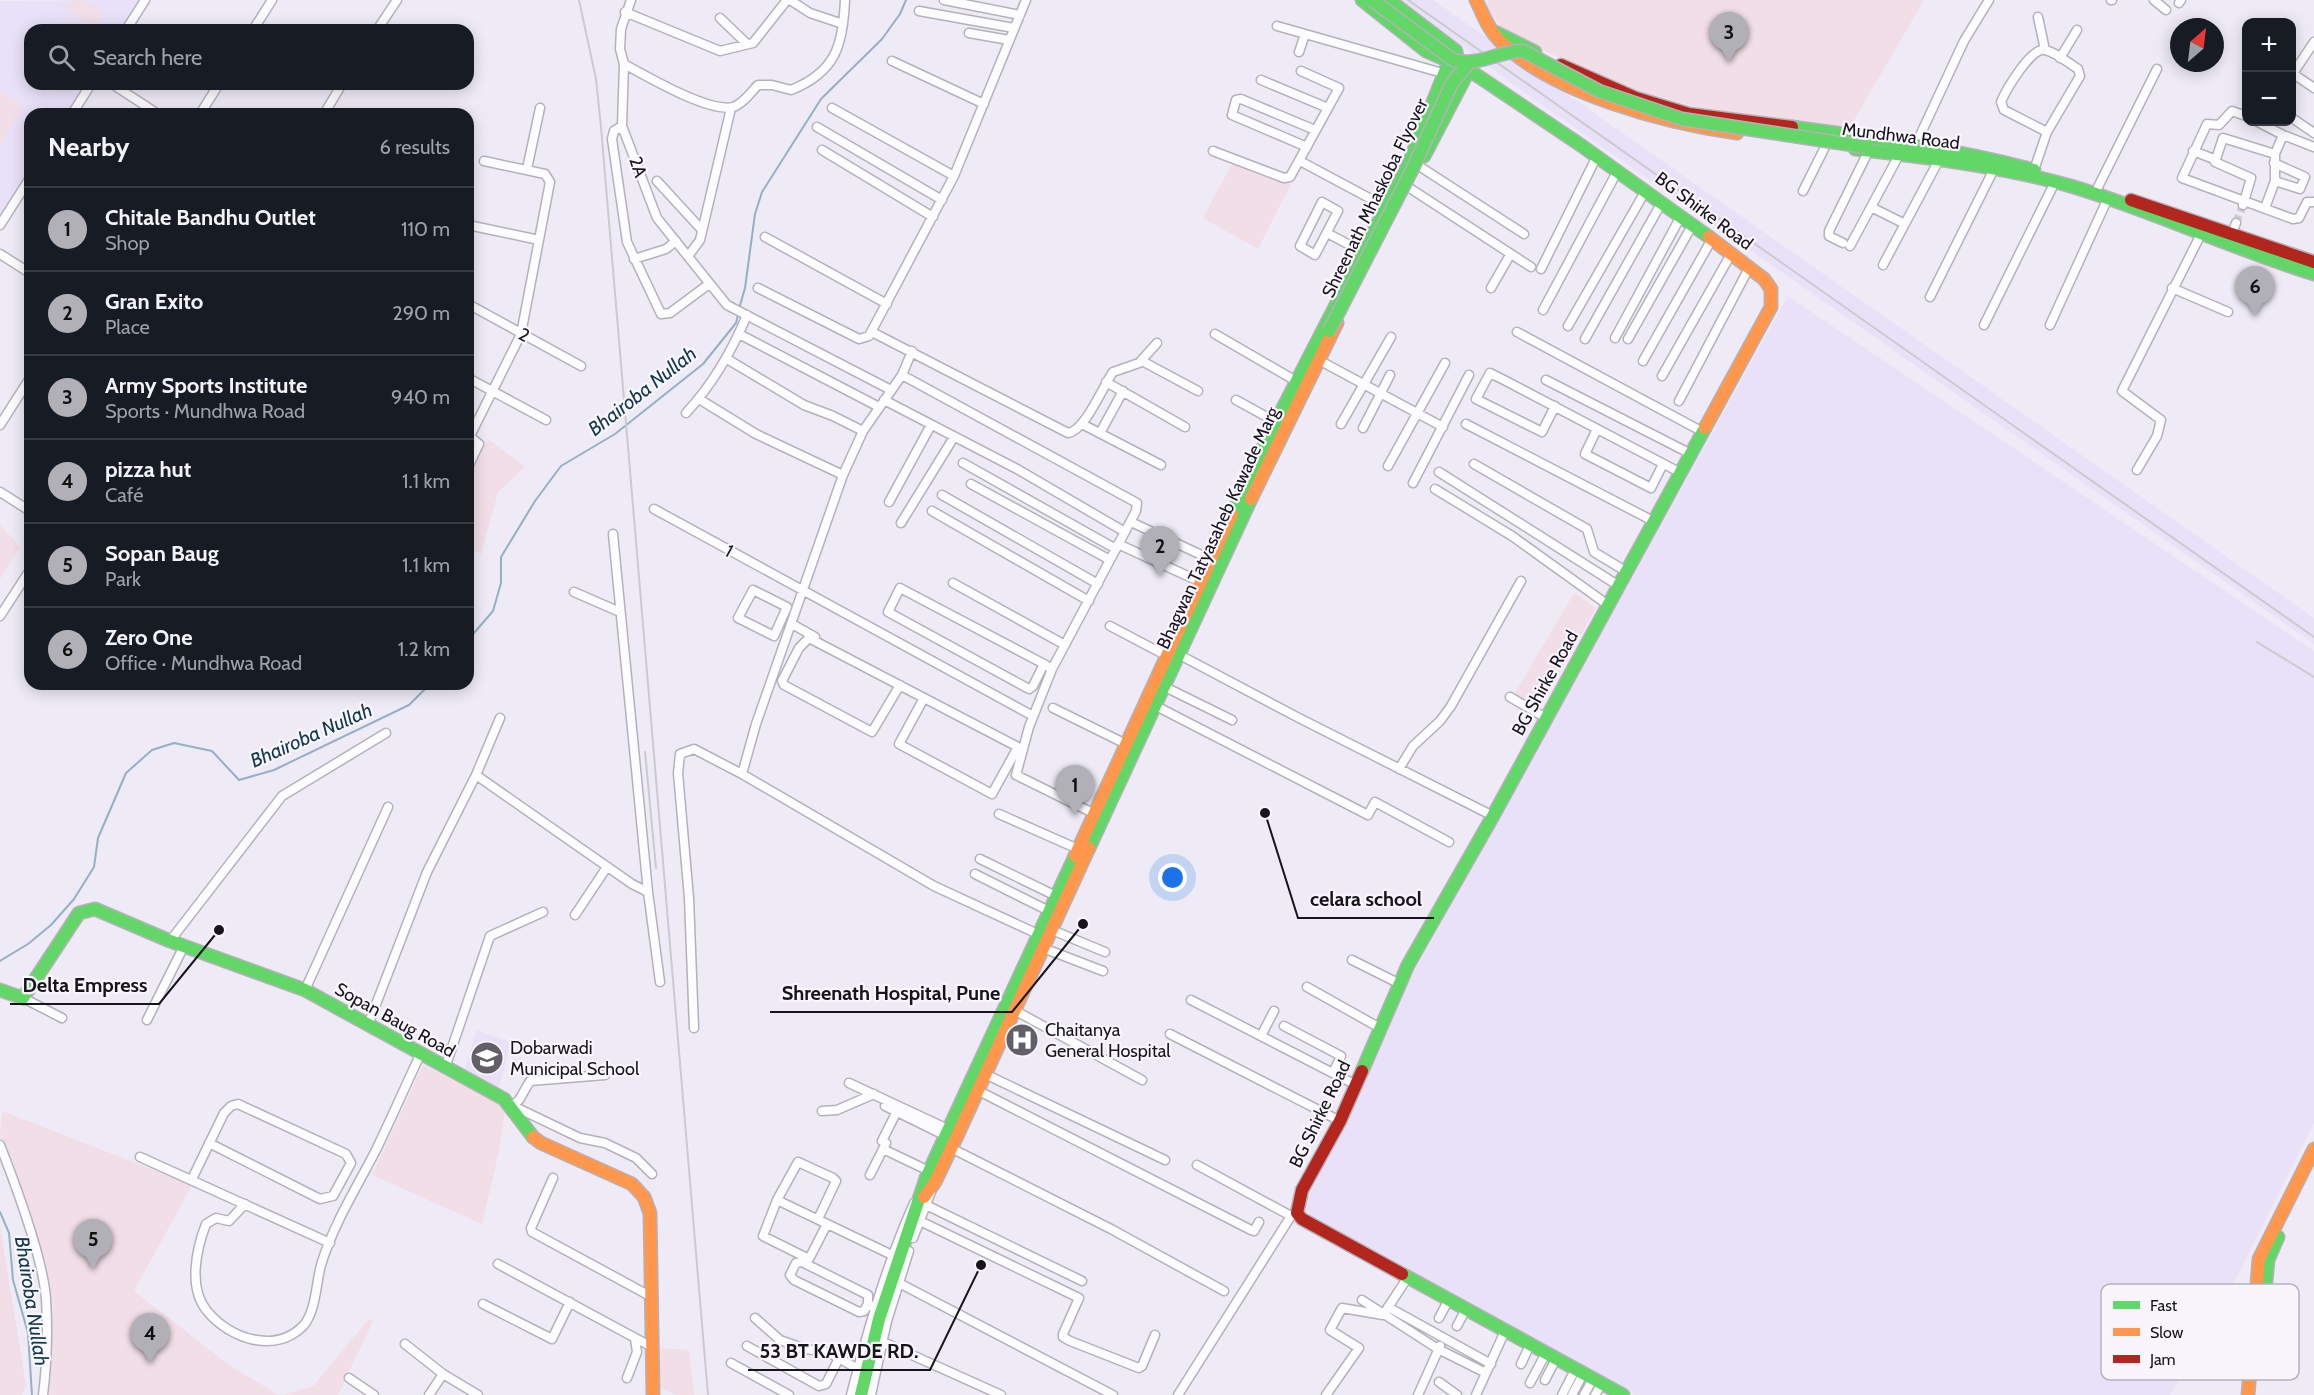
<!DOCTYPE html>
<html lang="en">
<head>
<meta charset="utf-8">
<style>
  :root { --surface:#171b24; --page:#242831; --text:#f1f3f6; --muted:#9ea1a6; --line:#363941; --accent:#b1b0b7 }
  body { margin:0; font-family:Cabin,sans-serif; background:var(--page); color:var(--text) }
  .controls { position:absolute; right:18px; top:18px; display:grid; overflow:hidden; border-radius:12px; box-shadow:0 3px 15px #0003 }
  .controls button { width:54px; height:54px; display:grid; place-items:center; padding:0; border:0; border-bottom:2px solid var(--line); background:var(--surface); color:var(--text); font:30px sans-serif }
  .compass { position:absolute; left:2170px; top:18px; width:54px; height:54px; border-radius:50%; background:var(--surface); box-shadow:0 3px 15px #0003; rotate:28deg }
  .you { position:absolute; left:1173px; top:878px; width:21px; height:21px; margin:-15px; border:4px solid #fff; border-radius:50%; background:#1a73e8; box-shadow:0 0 0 9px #1a73e833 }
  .badge { display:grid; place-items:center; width:39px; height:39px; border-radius:50%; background:var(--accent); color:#111; font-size:20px; font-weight:700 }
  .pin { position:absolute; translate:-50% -50px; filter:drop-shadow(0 2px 3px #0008) }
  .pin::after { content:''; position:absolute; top:32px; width:21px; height:18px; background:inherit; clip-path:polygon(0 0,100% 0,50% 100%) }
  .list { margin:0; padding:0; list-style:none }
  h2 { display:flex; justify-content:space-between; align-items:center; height:78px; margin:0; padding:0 24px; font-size:26px }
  h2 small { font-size:20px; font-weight:400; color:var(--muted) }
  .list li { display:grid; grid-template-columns:39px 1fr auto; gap:18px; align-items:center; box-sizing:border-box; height:84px; padding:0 24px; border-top:2px solid var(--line) }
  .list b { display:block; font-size:22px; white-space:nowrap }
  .list p { margin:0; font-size:20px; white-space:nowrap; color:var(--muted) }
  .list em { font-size:20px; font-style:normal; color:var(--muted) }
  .icon { flex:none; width:33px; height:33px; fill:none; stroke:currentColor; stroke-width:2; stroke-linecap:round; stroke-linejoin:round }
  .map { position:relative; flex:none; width:2314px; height:1395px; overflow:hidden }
  .search { position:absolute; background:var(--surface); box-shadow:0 3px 15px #0003; left:24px; top:24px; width:450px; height:66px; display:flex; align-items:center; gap:15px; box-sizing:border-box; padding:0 21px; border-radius:18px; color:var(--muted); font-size:22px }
  .panel { position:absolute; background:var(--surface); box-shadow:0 3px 15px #0003; left:24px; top:108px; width:450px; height:582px; border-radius:18px }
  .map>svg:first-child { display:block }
</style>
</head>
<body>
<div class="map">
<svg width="2314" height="1395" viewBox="0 0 2314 1395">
  <rect width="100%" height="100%" fill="#eeebf6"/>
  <path fill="#e9e1f8" d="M142 0 123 30H30V84H88L69 114H30V174L0 220V1Z
    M1402 0H1433L2314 618V644L1511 83Z
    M1788 296 2314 651V1123L2215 1320 2170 1395H1634L1313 1217 1303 1206V1200L1354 1106 1407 985Z
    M476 1030 511 1042 498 1091 464 1073Z"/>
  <path fill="#f1dee6" d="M74 0H83L103 12 93 27 67 10Z
    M1489 0H1924L1846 134 1712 111 1624 87 1514 37 1495 20 1485 6Z
    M0 91 24 107 0 145Z
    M1233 162 1291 184 1258 249 1203 218Z
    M488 439 525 467 498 492 481 554 468 547V476Z
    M0 525 20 547 0 579Z
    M1574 593 1596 608 1536 714 1511 700Z
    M423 1065 502 1104 505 1109 499 1152 482 1224 372 1175Z
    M2 1111 192 1185 134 1291 229 1365 279 1395H47L46 1294 30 1216 0 1136Z
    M0 1226 26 1385 22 1395H0Z
    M369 1319 373 1321 338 1395H283L313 1386Z
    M658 1348 689 1350 694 1395H676L658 1386Z"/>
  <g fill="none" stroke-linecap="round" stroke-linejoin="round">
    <path stroke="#93b0c6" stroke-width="2" d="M739 309 745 288 755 214 762 192 821 99 882 39 900 14 906 0
      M468 640 493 611 501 583V557L535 501 561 466 615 434 703 364 736 323 738 315
      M0 961 28 944 51 925 74 899 94 867 98 838 126 773 152 750 174 743 212 751 239 780 274 770 409 705 430 684
      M0 1212 9 1233 13 1280 28 1333 32 1395"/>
    <path stroke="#cecbd5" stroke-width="8" stroke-dasharray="8 4" stroke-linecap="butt" d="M2236 223 2243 205"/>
    <g stroke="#b4b1bb" stroke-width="11">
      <path id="street" d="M631 0 621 29 620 49 624 64 622 126 657 218 727 305 891 390
        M790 0 810 13 843 24
        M944 0 1020 15
        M2111 0H2112
        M2154 0 2166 10
        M2179 3 2181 0
        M919 11 1014 28
        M625 12 720 51 753 43 787 0
        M2038 17 2045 50
        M720 18 745 42
        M1277 26 1446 74
        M126 30 145 0
        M253 30 272 0
        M377 30 397 0
        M969 33 1009 40
        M1299 52 1305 34
        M2060 58 2077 30
        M892 61 984 104
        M624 64C646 76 709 113 733 107 743 104 751 92 758 85H772L791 90C836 72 843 45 845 0
        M2292 73 2314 88
        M2292 75 2314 42
        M1261 80 1328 108
        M112 84 158 114
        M832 108 954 176
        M72 114 91 84
        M200 114 219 84
        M324 114 342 84
        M2246 116 2232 111 2219 125 2207 124 2182 178 2293 219 2299 218 2307 202H2314
        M2292 118 2314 133
        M2258 122 2283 135 2314 147
        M622 126 614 131 612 139 627 242 661 314 670 313 709 284
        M817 127 942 200
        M1916 144 1964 41 1989 0
        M1307 147 1232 115 1236 100 1241 99 1315 130
        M822 150 933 217
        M1213 151 1284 178 1290 177 1339 88 1301 71
        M2193 151 2214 159
        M1300 161 1386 207
        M2274 163 2305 177 2300 189 2275 181
        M1419 166 1524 234
        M527 169 540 108
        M2034 170 2047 132 2004 110 2001 102C2006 90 2031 47 2045 50 2056 52 2068 63 2078 69L2080 76 2047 132
        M657 181 702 230
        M1408 187 1531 267
        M2098 187 2157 69
        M1803 191 1826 145
        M1322 202 1338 211 1315 255 1300 246Z
        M2243 205 2251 178 2215 162 2223 138 2275 154
        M1871 207 1905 224
        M2265 208 2275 181V154L2283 135
        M0 225 30 178
        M473 226 539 240
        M1327 233 1363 252
        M2231 235 2236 223
        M765 237 887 304
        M1843 243 1829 236V231L1869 150
        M1850 246 1899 155
        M0 254 30 273
        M689 255 700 240 731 108
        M634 259 666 249 676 241
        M1883 265 1940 158
        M1541 269 1597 156
        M758 288 859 339 869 336 954 176 1026 0
        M1491 288 1510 255
        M2172 288 2228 312
        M1930 297 1994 169
        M468 304 581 366
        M1543 310 1618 170
        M1984 325 2055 182
        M2050 325 2108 198
        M1568 326 1646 190
        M872 332 1068 433C1085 431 1103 386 1113 372L1139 363 1157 343
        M1517 332 1703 432
        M739 334 879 407
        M1215 334 1296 381
        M1615 338 1681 216
        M1585 339 1662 202
        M1628 339 1693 224
        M1315 358 1443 427
        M727 359 804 405 833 416 863 431
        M1142 361 1198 391
        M1643 361 1712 239
        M902 375 1137 503 1136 511 1052 669 1029 727 1016 775 1097 815
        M1662 376 1731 254
        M468 378 546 420
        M1546 380 1691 454
        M1106 382 1185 427
        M699 399 756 434 843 475
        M884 400 1017 469 1125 532
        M1236 400 1276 422
        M1679 401 1749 268
        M1555 406 1542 432 1476 399 1490 373 1504 380 1681 473
        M686 413C713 384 732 351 747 315
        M1082 424 1161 465
        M1341 424 1391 337
        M1466 424 1655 522
        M0 425 30 378
        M1363 428 1390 375
        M1597 429 1585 454 1651 488 1663 464
        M1100 433 1123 391
        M468 435 479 444 468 467
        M470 436 521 334 550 182 545 174 484 161
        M963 463 1116 549
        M1474 464 1587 529 1594 552 1627 572
        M1388 466 1445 363
        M2137 470 2157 436 2161 420 2122 391 2203 230
        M1439 472 1619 586
        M1413 483 1469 375
        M971 484 1110 560
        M1435 489 1512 536 1608 605
        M0 492 30 511
        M942 495 1098 584
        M889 502 931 425
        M654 509 1033 716
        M932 511 1089 601
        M1131 522 1212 560
        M901 523 954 437
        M613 534 648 892
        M1118 544 1205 584
        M953 583 1065 645
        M753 590 787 607 774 636 738 618Z
        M574 592 620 612
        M0 616 30 570
        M792 624 815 637
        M1110 626 1167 656
        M1176 653 1299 718 1493 816
        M1044 664 1033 686 1029 689 888 612 900 588 1044 664 1052 669
        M900 685 872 732 784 685 782 681 799 648 809 638 1018 747 992 794 899 744 924 698
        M1163 686 1232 720
        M1510 697 1546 718
        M1154 705 1368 815 1375 802 1449 842
        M1053 708 1130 746
        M1399 769 1413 746 1440 721 1451 706 1521 581
        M742 774 756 724 843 475 863 431 902 375 912 351
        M476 775 632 884 648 892 660 982
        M999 814 1078 849
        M980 859 1056 896
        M975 874 1049 911
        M575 915 607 867
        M1052 930 1105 952
        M170 941 282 796 386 733
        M1043 948 1103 971
        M1352 960 1398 983
        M1307 987 1380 1028
        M305 990 388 807
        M23 998 62 1018
        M1191 1000 1356 1085
        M1014 1010 1142 1080
        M147 1020 184 946
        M368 1025 427 872 476 775 500 718
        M1284 1026 1341 1056 1333 1073
        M694 1028 689 898 678 773 680 754 694 749 742 774 934 886 1042 936
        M1170 1034 1340 1121
        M1261 1036 1274 1011
        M445 1068 490 936 543 912
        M985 1074 1165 1160
        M849 1083 952 1131
        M975 1089 1251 1230 1254 1231 1259 1222
        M509 1104 580 1138 605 1143 636 1158 652 1174
        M513 1105 519 1100 530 1081 605 1075
        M885 1106 946 1136
        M822 1111 837 1110 874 1094
        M0 1145C16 1186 43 1257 46 1299 48 1331 47 1363 43 1395
        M951 1148 1111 1229 1224 1291
        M883 1149 929 1171
        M140 1157 330 1243
        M1197 1165 1291 1216
        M870 1175 886 1143 882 1141 897 1111
        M553 1178 531 1228 532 1232 650 1296
        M192 1179 224 1113 231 1106 238 1104 346 1154 351 1163 333 1196 320 1199 209 1143
        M777 1200 892 1255
        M245 1204 229 1221 216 1218 206 1224C196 1250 188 1288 207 1311 230 1339 275 1354 303 1326 316 1312 316 1283 321 1265 333 1225 357 1187 376 1150 391 1119 405 1087 420 1055
        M926 1205 1082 1281
        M818 1219 836 1181 833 1178 798 1162 777 1200 763 1236 809 1259 827 1224
        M920 1221 1079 1298 1063 1334V1337L1070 1341 1139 1368 1142 1366 1155 1335
        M913 1238 931 1192
        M498 1264 652 1347
        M899 1283 1113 1395
        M1362 1300 1438 1349 1486 1373
        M483 1304 552 1339 570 1302
        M868 1304V1295L802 1262 796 1263 790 1275 794 1280 859 1312 864 1311 868 1304 874 1307
        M1388 1307 1491 1364
        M755 1318 780 1340 805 1349 828 1352 858 1369
        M1439 1318 1449 1299
        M1457 1326 1466 1309
        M883 1342 1001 1395
        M405 1344 443 1374 478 1395
        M747 1346 819 1386 826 1384 838 1360
        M731 1363 789 1395
        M1521 1364 1530 1345
        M349 1378 374 1395
        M627 1378 637 1352 635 1339
        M1545 1380 1556 1359
        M1439 1382 1457 1395
        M1530 1383 1546 1353
        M429 1395 443 1374
        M851 1395C868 1329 886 1266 914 1203
        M871 1395 887 1321 909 1251
        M1178 1395 1291 1216 1297 1213
        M1326 1395 1359 1348 1330 1330 1342 1308 1383 1315 1408 1277
        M1418 1395 1440 1346
        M1476 1395 1505 1331
        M1562 1395 1575 1370
        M1572 1395 1583 1374
        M1584 1395 1593 1379
        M1595 1395 1602 1383"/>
    </g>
    <g stroke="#b4b1bb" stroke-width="15">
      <path id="fast" d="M1362 0 1426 51 1469 70 1582 146 1709 237
        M1389 0 1456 51 1459 68
        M1495 32 1535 52
        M1792 127C1874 138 1954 149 2034 170
        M1855 149C1929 158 2003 166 2074 187 2156 212 2233 249 2314 274
        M1424 156 1469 70
        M1232 514 1267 439 1409 163 1448 64
        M1089 848 1251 499
        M0 990 23 998 79 913 95 909 170 941 305 990 504 1099 533 1137
        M1362 1071 1408 965 1493 816 1705 428
        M1402 1274 1623 1395
        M2258 1367 2268 1260 2278 1237
        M861 1395 879 1319 926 1178 1075 856"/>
    </g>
    <g stroke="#b4b1bb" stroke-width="15">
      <path id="slow" d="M1476 0C1483 14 1488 29 1499 40 1551 93 1665 123 1737 133
        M1705 428 1771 307V289L1764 279 1709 237
        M1251 499 1337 323
        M1075 856 1232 514
        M533 1137 541 1143 632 1184 644 1197 650 1213 653 1395
        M924 1197 935 1182 957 1136 1089 848
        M2248 1395 2259 1259 2314 1149"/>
    </g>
    <g stroke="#b4b1bb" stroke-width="15">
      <path id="jam" d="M1561 65 1636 98 1689 114 1792 127
        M2131 200 2314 262
        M1362 1071 1340 1121 1302 1190 1297 1213 1302 1219 1402 1274"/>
    </g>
    <use href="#street" stroke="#fcfcfe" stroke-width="8"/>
    <use href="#fast" stroke="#63d668" stroke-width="12"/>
    <use href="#slow" stroke="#ff974d" stroke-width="12"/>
    <use href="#jam" stroke="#b3261e" stroke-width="12"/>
    <path stroke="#cbcacd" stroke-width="2" d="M579 0 596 79 601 127 708 1395
      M1408 0 2314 637
      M2257 642 2314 677
      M645 752 656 868"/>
    <g stroke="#b4b1bb" stroke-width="15" stroke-linecap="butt">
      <path id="fast-bridge" d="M1372 0 1453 60C1479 67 1497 51 1523 51L1599 91 1682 119 1866 147
        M1329 331 1412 170 1452 83 1468 64"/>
    </g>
    <use href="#fast-bridge" stroke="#63d668" stroke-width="12"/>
  </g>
  <defs>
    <g id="hospital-disc" transform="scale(1.725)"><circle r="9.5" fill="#625f69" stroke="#f8f6fc"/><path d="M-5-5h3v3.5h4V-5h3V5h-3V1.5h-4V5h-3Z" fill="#fff"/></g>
    <g id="school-disc" transform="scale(1.725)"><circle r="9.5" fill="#625f69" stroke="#f8f6fc"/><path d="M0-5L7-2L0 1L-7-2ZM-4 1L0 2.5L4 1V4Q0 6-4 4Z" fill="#fff"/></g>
  </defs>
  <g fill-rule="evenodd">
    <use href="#hospital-disc" x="1022" y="1040"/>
    <use href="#school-disc" x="487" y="1058"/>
  </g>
  <g text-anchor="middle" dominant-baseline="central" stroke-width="4.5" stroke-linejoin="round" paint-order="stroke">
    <g font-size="18" fill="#17141d" stroke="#f8f6fc">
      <text transform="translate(1901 136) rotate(7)">Mundhwa Road</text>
      <text transform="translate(638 167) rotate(72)">2A</text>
      <text transform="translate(1375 198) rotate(-64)">Shreenath Mhaskoba Flyover</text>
      <text transform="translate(1704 211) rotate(37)">BG Shirke Road</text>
      <text transform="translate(524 335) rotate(29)">2</text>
      <text transform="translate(1218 528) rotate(-65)">Bhagwan Tatyasaheb Kawade Marg</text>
      <text transform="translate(729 551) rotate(29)">1</text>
      <text transform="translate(1545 683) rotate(-61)">BG Shirke Road</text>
      <text transform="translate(395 1020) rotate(29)">Sopan Baug Road</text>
      <text transform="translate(1320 1114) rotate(-64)">BG Shirke Road</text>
    </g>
    <g font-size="18" fill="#17141d" stroke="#f8f6fc" text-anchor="start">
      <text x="1045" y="1030">Chaitanya<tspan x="1045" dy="21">General Hospital</tspan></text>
      <text x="510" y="1048">Dobarwadi<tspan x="510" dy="21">Municipal School</tspan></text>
    </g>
    <g font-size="20" font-style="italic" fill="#13384c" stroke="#f8f6fc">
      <text transform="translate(642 391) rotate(-38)">Bhairoba Nullah</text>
      <text transform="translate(311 735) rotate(-24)">Bhairoba Nullah</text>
      <text transform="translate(32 1301) rotate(81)">Bhairoba Nullah</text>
    </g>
  </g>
  <rect x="2101" y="1284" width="198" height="96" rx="9" fill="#f8f6fc" stroke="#b4b2b9" stroke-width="1.5"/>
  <rect x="2113" y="1301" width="27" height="8" fill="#63d668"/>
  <rect x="2113" y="1328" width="27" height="8" fill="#ff974d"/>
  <rect x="2113" y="1355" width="27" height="8" fill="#b3261e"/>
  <g font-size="16" fill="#17141d">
    <text x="2150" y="1311">Fast</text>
    <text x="2150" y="1338">Slow</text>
    <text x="2150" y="1365">Jam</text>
  </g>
  <path fill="none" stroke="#17141d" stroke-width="2" d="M1265 813L1298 918H1434M219 930L159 1004H10M1083 924L1012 1012H770M981 1265L930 1370H748"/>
  <g fill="#17141d" stroke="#f8f6fc" stroke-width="2">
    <circle cx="1265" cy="813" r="6"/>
    <circle cx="219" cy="930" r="6"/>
    <circle cx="1083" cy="924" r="6"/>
    <circle cx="981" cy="1265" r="6"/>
  </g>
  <g font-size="20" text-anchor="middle" font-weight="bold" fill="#17141d" stroke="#f8f6fc" stroke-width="4.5" stroke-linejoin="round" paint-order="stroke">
    <text x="1366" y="906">celara school</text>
    <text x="85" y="992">Delta Empress</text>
    <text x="891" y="1000">Shreenath Hospital, Pune</text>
    <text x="839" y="1358">53 BT KAWDE RD.</text>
  </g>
</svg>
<div class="controls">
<button>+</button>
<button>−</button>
</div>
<svg class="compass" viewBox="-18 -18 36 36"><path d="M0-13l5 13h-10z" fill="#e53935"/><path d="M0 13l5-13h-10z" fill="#9ea1a6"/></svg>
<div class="you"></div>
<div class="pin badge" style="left:1075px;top:815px">1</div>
<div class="pin badge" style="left:1160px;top:576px">2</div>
<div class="pin badge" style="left:1729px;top:62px">3</div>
<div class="pin badge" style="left:150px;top:1363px">4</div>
<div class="pin badge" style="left:93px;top:1269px">5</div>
<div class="pin badge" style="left:2255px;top:316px">6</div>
<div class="search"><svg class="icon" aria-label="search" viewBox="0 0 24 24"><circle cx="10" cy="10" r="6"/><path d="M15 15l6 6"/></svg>Search here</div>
<section class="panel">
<h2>Nearby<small>6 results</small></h2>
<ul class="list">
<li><span class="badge">1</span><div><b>Chitale Bandhu Outlet</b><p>Shop</p></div><em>110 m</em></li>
<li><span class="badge">2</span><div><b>Gran Exito</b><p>Place</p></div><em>290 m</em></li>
<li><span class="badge">3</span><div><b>Army Sports Institute</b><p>Sports · Mundhwa Road</p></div><em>940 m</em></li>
<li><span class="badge">4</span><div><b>pizza hut</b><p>Café</p></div><em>1.1 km</em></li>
<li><span class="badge">5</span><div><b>Sopan Baug</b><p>Park</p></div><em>1.1 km</em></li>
<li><span class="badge">6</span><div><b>Zero One</b><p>Office · Mundhwa Road</p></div><em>1.2 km</em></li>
</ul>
</section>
</div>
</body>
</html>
